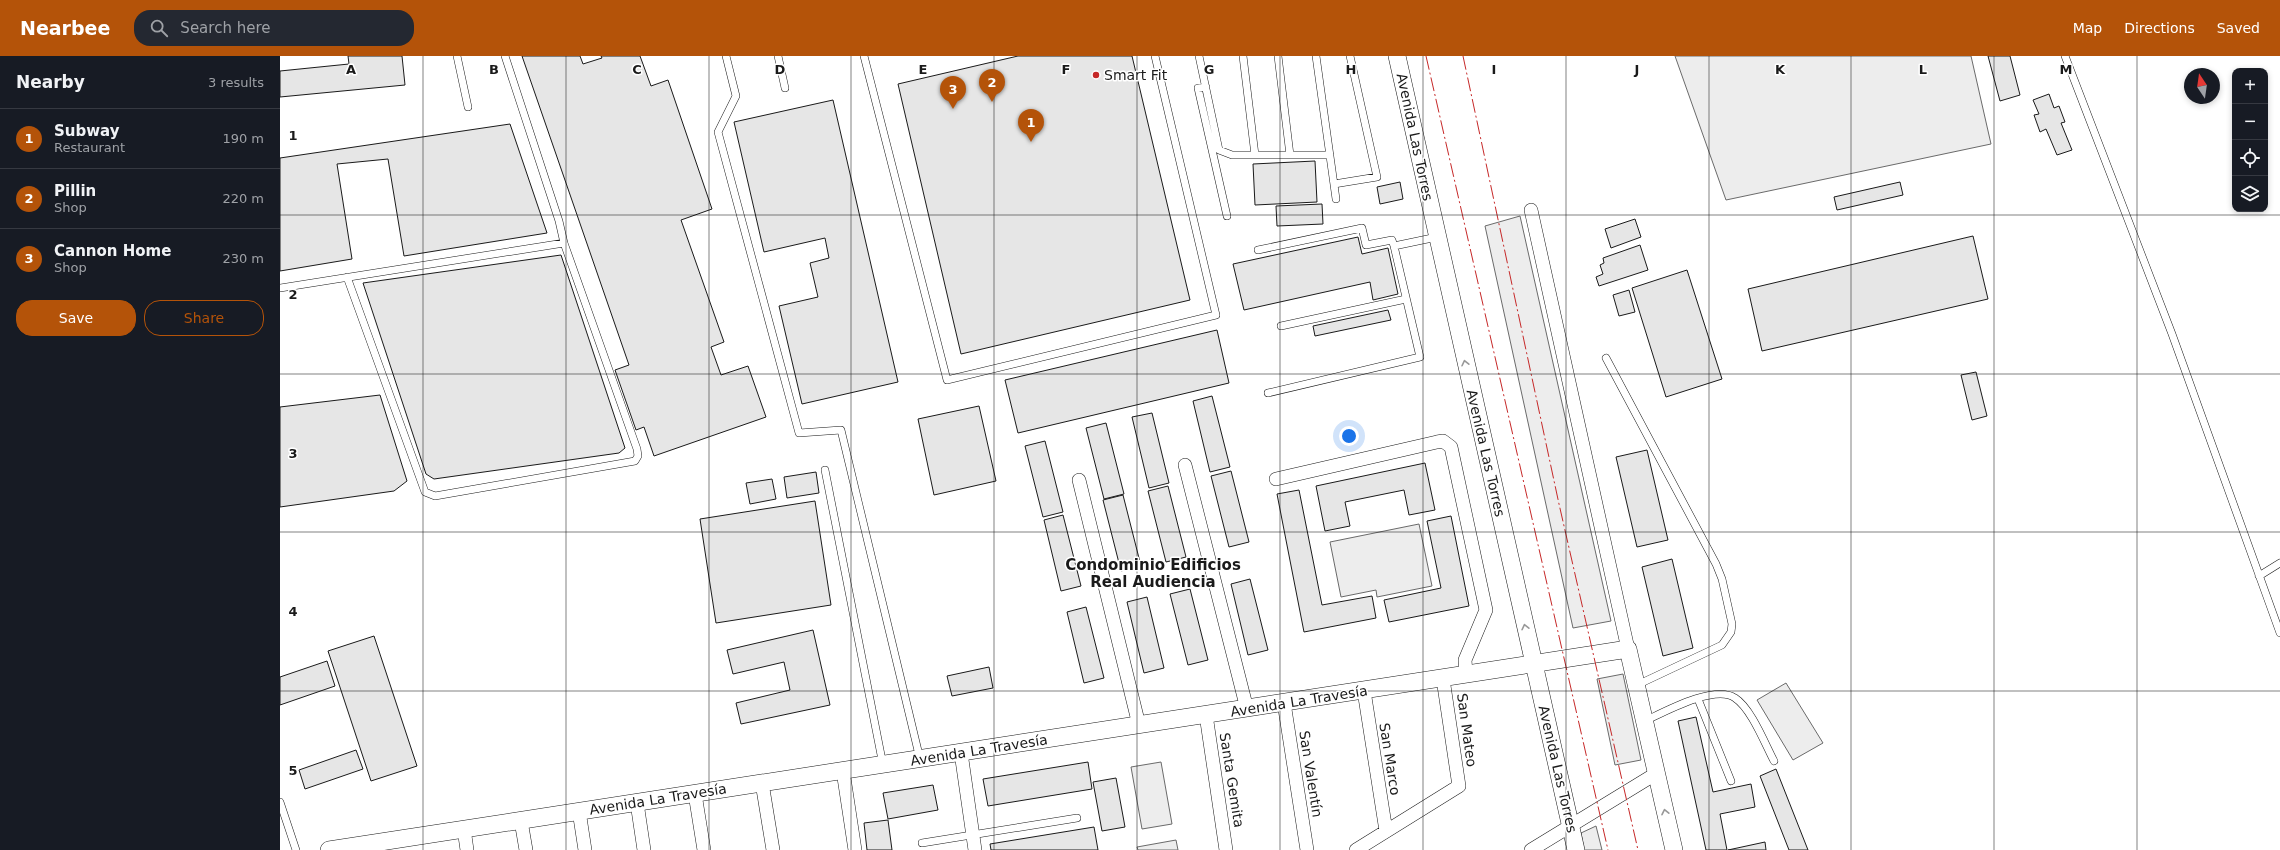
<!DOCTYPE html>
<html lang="en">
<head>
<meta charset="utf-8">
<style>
  :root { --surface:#171b24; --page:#242831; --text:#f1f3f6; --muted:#9ea1a6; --line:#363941; --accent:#b45309 }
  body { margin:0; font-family:"DejaVu Sans",sans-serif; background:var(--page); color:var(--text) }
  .controls { position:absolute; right:12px; top:12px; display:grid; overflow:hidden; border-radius:8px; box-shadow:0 2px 6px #0003 }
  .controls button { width:36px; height:36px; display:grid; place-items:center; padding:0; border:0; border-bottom:1px solid var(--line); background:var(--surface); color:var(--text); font:20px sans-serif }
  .compass { position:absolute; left:1904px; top:12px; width:36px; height:36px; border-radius:50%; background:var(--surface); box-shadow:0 2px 6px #0003; rotate:347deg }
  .you { position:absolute; left:1069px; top:380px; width:14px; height:14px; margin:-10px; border:3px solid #fff; border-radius:50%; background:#1a73e8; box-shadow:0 0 0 6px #1a73e833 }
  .badge { display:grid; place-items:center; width:26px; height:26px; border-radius:50%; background:var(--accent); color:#fff; font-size:13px; font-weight:700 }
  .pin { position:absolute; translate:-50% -33px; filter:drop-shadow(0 1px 2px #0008) }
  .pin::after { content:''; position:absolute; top:21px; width:14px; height:12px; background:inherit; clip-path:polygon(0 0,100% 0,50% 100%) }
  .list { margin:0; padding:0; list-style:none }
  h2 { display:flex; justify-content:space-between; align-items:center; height:52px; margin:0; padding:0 16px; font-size:17px }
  h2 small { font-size:13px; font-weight:400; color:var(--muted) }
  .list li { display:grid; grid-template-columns:26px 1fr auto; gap:12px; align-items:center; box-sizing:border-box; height:60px; padding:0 16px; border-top:1px solid var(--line) }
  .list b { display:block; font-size:15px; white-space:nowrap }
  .list p { margin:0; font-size:13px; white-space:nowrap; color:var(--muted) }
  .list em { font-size:13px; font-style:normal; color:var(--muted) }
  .actions { display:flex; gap:8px; padding:12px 16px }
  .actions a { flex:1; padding:9px 0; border:1px solid var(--accent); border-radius:16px; text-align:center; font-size:14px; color:var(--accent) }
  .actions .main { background:var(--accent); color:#fff }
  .icon { flex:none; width:22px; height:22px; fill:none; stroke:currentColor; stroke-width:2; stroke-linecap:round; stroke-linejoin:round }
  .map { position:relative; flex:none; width:2000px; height:794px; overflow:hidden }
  header { display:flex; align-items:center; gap:24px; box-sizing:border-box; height:56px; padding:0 20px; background:var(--accent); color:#fff }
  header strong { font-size:19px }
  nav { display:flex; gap:22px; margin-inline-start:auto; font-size:14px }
  .search { width:280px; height:36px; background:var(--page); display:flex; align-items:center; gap:10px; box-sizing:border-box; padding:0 14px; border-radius:16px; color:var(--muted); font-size:15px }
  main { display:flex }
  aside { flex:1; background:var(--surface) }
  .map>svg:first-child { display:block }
</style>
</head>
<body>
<header>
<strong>Nearbee</strong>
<div class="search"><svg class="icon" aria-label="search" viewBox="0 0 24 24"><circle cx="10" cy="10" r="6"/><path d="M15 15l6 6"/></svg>Search here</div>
<nav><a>Map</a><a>Directions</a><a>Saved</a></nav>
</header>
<main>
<aside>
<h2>Nearby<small>3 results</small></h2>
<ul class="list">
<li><span class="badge">1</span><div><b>Subway</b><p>Restaurant</p></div><em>190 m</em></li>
<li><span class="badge">2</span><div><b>Pillin</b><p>Shop</p></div><em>220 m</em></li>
<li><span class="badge">3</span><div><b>Cannon Home</b><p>Shop</p></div><em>230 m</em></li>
</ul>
<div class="actions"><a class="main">Save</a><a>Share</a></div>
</aside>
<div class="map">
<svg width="2000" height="794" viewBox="0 0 2000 794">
  <rect width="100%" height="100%" fill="#fff"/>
  <path fill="#ededed" stroke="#6a6a6a" d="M1395 0H1691L1711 88 1446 144Z
    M1240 160 1331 565 1293 572 1205 170Z
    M1139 468 1152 530 1097 541 1096 534 1061 541 1050 486Z
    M1343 618 1361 704 1335 709 1317 623Z
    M1506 627 1543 687 1513 704 1477 644Z
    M881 706 892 768 862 773 851 711Z
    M1316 770 1322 794H1304L1301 777Z
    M896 784 898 794H858L857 791Z"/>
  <path fill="#e6e6e6" stroke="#1a1a1a" d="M68 0H122L125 29 0 41V15L69 8Z
    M242 0H300L303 8 322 2 321 0H360L371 30 388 24 432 153 401 164 444 286 431 291 441 319 468 310 486 361 374 400 364 371 356 374 335 314 349 309Z
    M738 0H852L910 244 681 298 618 28Z
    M1708 0H1730L1740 39 1720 45Z
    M1769 38 1774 52 1779 50 1785 66 1781 67 1792 94 1777 99 1766 73 1760 76 1754 59 1759 58 1753 44Z
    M553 44 618 326 522 348 499 250 538 241 530 207 549 202 545 182 484 196 454 66Z
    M230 68 267 177 124 200 108 103 57 108 72 203 0 215V102Z
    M1035 105 1037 146 975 149 973 108Z
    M1120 126 1123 143 1100 148 1097 131Z
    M1620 126 1623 139 1557 154 1554 141Z
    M1042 148 1043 168 997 170 996 150Z
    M1355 163 1361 181 1331 192 1325 173Z
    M1693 180 1708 243 1482 295 1468 233Z
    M1078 181 1082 198 1108 192 1118 238 1093 244 1090 226 964 254 953 208Z
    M1360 189 1368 214 1319 230 1316 221 1323 218 1320 209 1324 207 1323 202Z
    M281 199 345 392 339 397 154 423 146 418 83 227Z
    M1407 214 1442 323 1386 341 1352 232Z
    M1349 234 1355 256 1339 260 1333 239Z
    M1108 254 1111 264 1035 280 1033 270Z
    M937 274 949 327 738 377 725 324Z
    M1696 316 1707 360 1692 364 1681 319Z
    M100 339 127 425 114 435 0 451V351Z
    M932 340 950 411 930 416 913 345Z
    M699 350 716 425 654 439 638 363Z
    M872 357 889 427 869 432 852 361Z
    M826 367 844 438 824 443 806 372Z
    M765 385 783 456 763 461 745 390Z
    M1367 394 1388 484 1357 491 1336 401Z
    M1145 407 1155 454 1129 459 1124 434 1065 446 1070 470 1045 475 1036 430Z
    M951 415 969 486 949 491 931 420Z
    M536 416 539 437 507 442 504 421Z
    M492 423 496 443 470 448 466 427Z
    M888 430 906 501 886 506 868 435Z
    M1019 434 1042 549 1092 540 1096 562 1024 576 997 438Z
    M843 439 861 510 841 515 823 444Z
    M535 445 551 549 436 567 420 463Z
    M783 459 801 530 781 535 764 464Z
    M1171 460 1189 550 1109 566 1104 544 1161 532 1147 465Z
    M1392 503 1413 592 1383 600 1362 511Z
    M970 523 988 594 968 599 951 528Z
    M910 533 928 604 908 609 890 538Z
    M867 541 884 612 864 617 847 546Z
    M806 551 824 622 804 627 787 556Z
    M533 574 550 649 461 668 456 647 510 634 504 606 453 618 447 594Z
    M94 580 137 710 91 725 48 595Z
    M47 605 55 630 0 649V621Z
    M709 611 713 632 672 640 667 620Z
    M1416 661 1433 736 1471 728 1475 751 1440 758 1447 794H1426L1398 665Z
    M76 694 83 713 25 733 19 714Z
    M808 706 812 733 708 750 703 723Z
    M1496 713 1528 794H1509L1480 720Z
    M836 722 845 771 822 775 813 726Z
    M653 729 658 754 608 763 603 737Z
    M608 764 612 794H587L584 767Z
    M814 771 818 794H711L710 788Z
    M1485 786 1486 794H1448Z"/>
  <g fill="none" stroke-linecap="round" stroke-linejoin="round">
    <g stroke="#1a1a1a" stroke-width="8">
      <path id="service" d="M177 0 188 51
        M446 0 456 40 438 76 519 377 561 374 640 703
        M498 0 505 32
        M584 0 667 324 936 259 875 0
        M919 0 939 94 952 99H1050
        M963 0 975 99
        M998 0 1010 99
        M1036 0 1056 143
        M1785 0 1892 278 2000 577
        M926 31 918 32 947 160
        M1054 128 1097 121 1070 0
        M978 194 1082 172 1086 189 1112 184 1114 190
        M67 221 145 436 155 440 355 405 358 400 357 393 284 187
        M0 232 284 187 279 165 225 0
        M1001 270 1126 243
        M1326 302 1436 508 1442 523 1452 568 1451 576 1442 589 1357 629
        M988 337 1140 301 1114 190 1157 181
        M545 414 603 709
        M1979 520 2000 507
        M1418 643 1451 725
        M1365 665C1384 656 1435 628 1455 642 1471 652 1485 688 1494 705
        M0 746 16 794
        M642 787 797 762"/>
    </g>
    <g stroke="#1a1a1a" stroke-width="14">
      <path id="minor" d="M1251 154 1348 593
        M905 409 967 653
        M996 423 1157 386 1163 385 1171 391 1206 554 1185 604 1186 619
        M799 424 859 669
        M1084 635 1106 775
        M1004 647 1027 794
        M926 659 946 794
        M681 697 695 794
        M563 715 575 794
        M482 727 493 794
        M415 738 424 794
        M357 747 364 794
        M299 755 305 794
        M241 765 246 794
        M184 773 187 794
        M1076 794 1179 730 1163 623
        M1251 794 1377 717"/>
    </g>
    <g stroke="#1a1a1a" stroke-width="18">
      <path id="tertiary" d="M1117 0 1296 794
        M49 794 1348 593 1394 794"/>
    </g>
    <use href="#service" stroke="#fff" stroke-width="7"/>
    <use href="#minor" stroke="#fff" stroke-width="13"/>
    <use href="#tertiary" stroke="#fff" stroke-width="17"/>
    <path stroke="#c62828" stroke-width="1" stroke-dasharray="14 3 2 3" stroke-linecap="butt" d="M1146 0 1328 794
      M1183 0 1279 448 1358 794"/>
  </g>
  <defs><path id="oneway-chevron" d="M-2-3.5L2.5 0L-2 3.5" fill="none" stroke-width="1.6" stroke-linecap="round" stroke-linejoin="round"/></defs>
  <g stroke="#989898">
    <use href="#oneway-chevron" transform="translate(1185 307) rotate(-103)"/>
    <use href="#oneway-chevron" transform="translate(1245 571) rotate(-103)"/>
    <use href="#oneway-chevron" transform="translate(1385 756) rotate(-102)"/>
  </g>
  <path fill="none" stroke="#1a1a1a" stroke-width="1" stroke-opacity="0.55" d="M143 0V794M286 0V794M429 0V794M571 0V794M714 0V794M857 0V794M1000 0V794M1143 0V794M1286 0V794M1429 0V794M1571 0V794M1714 0V794M1857 0V794M0 159H2000M0 318H2000M0 476H2000M0 635H2000"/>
  <circle fill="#c62828" stroke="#fff" stroke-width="1.5" cx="816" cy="19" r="4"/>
  <g text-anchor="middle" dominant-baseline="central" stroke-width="3" stroke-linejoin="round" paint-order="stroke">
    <g font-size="14" fill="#1a1a1a" stroke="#fff" text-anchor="start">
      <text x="824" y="19">Smart Fit</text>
    </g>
    <g font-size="14" fill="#1a1a1a" stroke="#fff">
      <text transform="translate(1135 81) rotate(78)">Avenida Las Torres</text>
      <text transform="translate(1206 397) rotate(77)">Avenida Las Torres</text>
      <text transform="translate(1019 645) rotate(-9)">Avenida La Travesía</text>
      <text transform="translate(1187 674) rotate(82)">San Mateo</text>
      <text transform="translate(699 694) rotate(-9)">Avenida La Travesía</text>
      <text transform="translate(1110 703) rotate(81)">San Marco</text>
      <text transform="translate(1278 713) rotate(77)">Avenida Las Torres</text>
      <text transform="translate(1031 718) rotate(81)">San Valentín</text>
      <text transform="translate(952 724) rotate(81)">Santa Gemita</text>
      <text transform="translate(378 743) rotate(-9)">Avenida La Travesía</text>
    </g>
    <g font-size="15" font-weight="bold" fill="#1a1a1a" stroke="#fff">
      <text x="873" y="509">Condominio Edificios<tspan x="873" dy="17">Real Audiencia</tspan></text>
    </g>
  </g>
  <g font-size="13" text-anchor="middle" font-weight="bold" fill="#1a1a1a" stroke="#fff" stroke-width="3" stroke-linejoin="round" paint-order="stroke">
    <text x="71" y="18">A</text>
    <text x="214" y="18">B</text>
    <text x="357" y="18">C</text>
    <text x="500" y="18">D</text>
    <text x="643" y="18">E</text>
    <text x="786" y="18">F</text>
    <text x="929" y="18">G</text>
    <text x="1071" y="18">H</text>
    <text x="1214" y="18">I</text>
    <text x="1357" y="18">J</text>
    <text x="1500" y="18">K</text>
    <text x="1643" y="18">L</text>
    <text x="1786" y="18">M</text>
    <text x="13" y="84">1</text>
    <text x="13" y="243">2</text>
    <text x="13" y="402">3</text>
    <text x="13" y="560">4</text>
    <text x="13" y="719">5</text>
  </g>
</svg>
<div class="controls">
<button>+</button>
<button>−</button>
<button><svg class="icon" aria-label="locate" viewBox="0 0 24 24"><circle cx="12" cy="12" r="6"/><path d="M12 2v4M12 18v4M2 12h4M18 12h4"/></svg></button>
<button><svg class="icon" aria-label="layers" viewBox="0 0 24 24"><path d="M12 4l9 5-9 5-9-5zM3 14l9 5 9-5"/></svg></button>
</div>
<svg class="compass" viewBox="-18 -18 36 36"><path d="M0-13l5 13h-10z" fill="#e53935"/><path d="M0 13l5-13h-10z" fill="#9ea1a6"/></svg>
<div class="you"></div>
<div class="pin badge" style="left:751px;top:86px">1</div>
<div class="pin badge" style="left:712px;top:46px">2</div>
<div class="pin badge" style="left:673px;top:53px">3</div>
</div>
</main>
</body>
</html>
